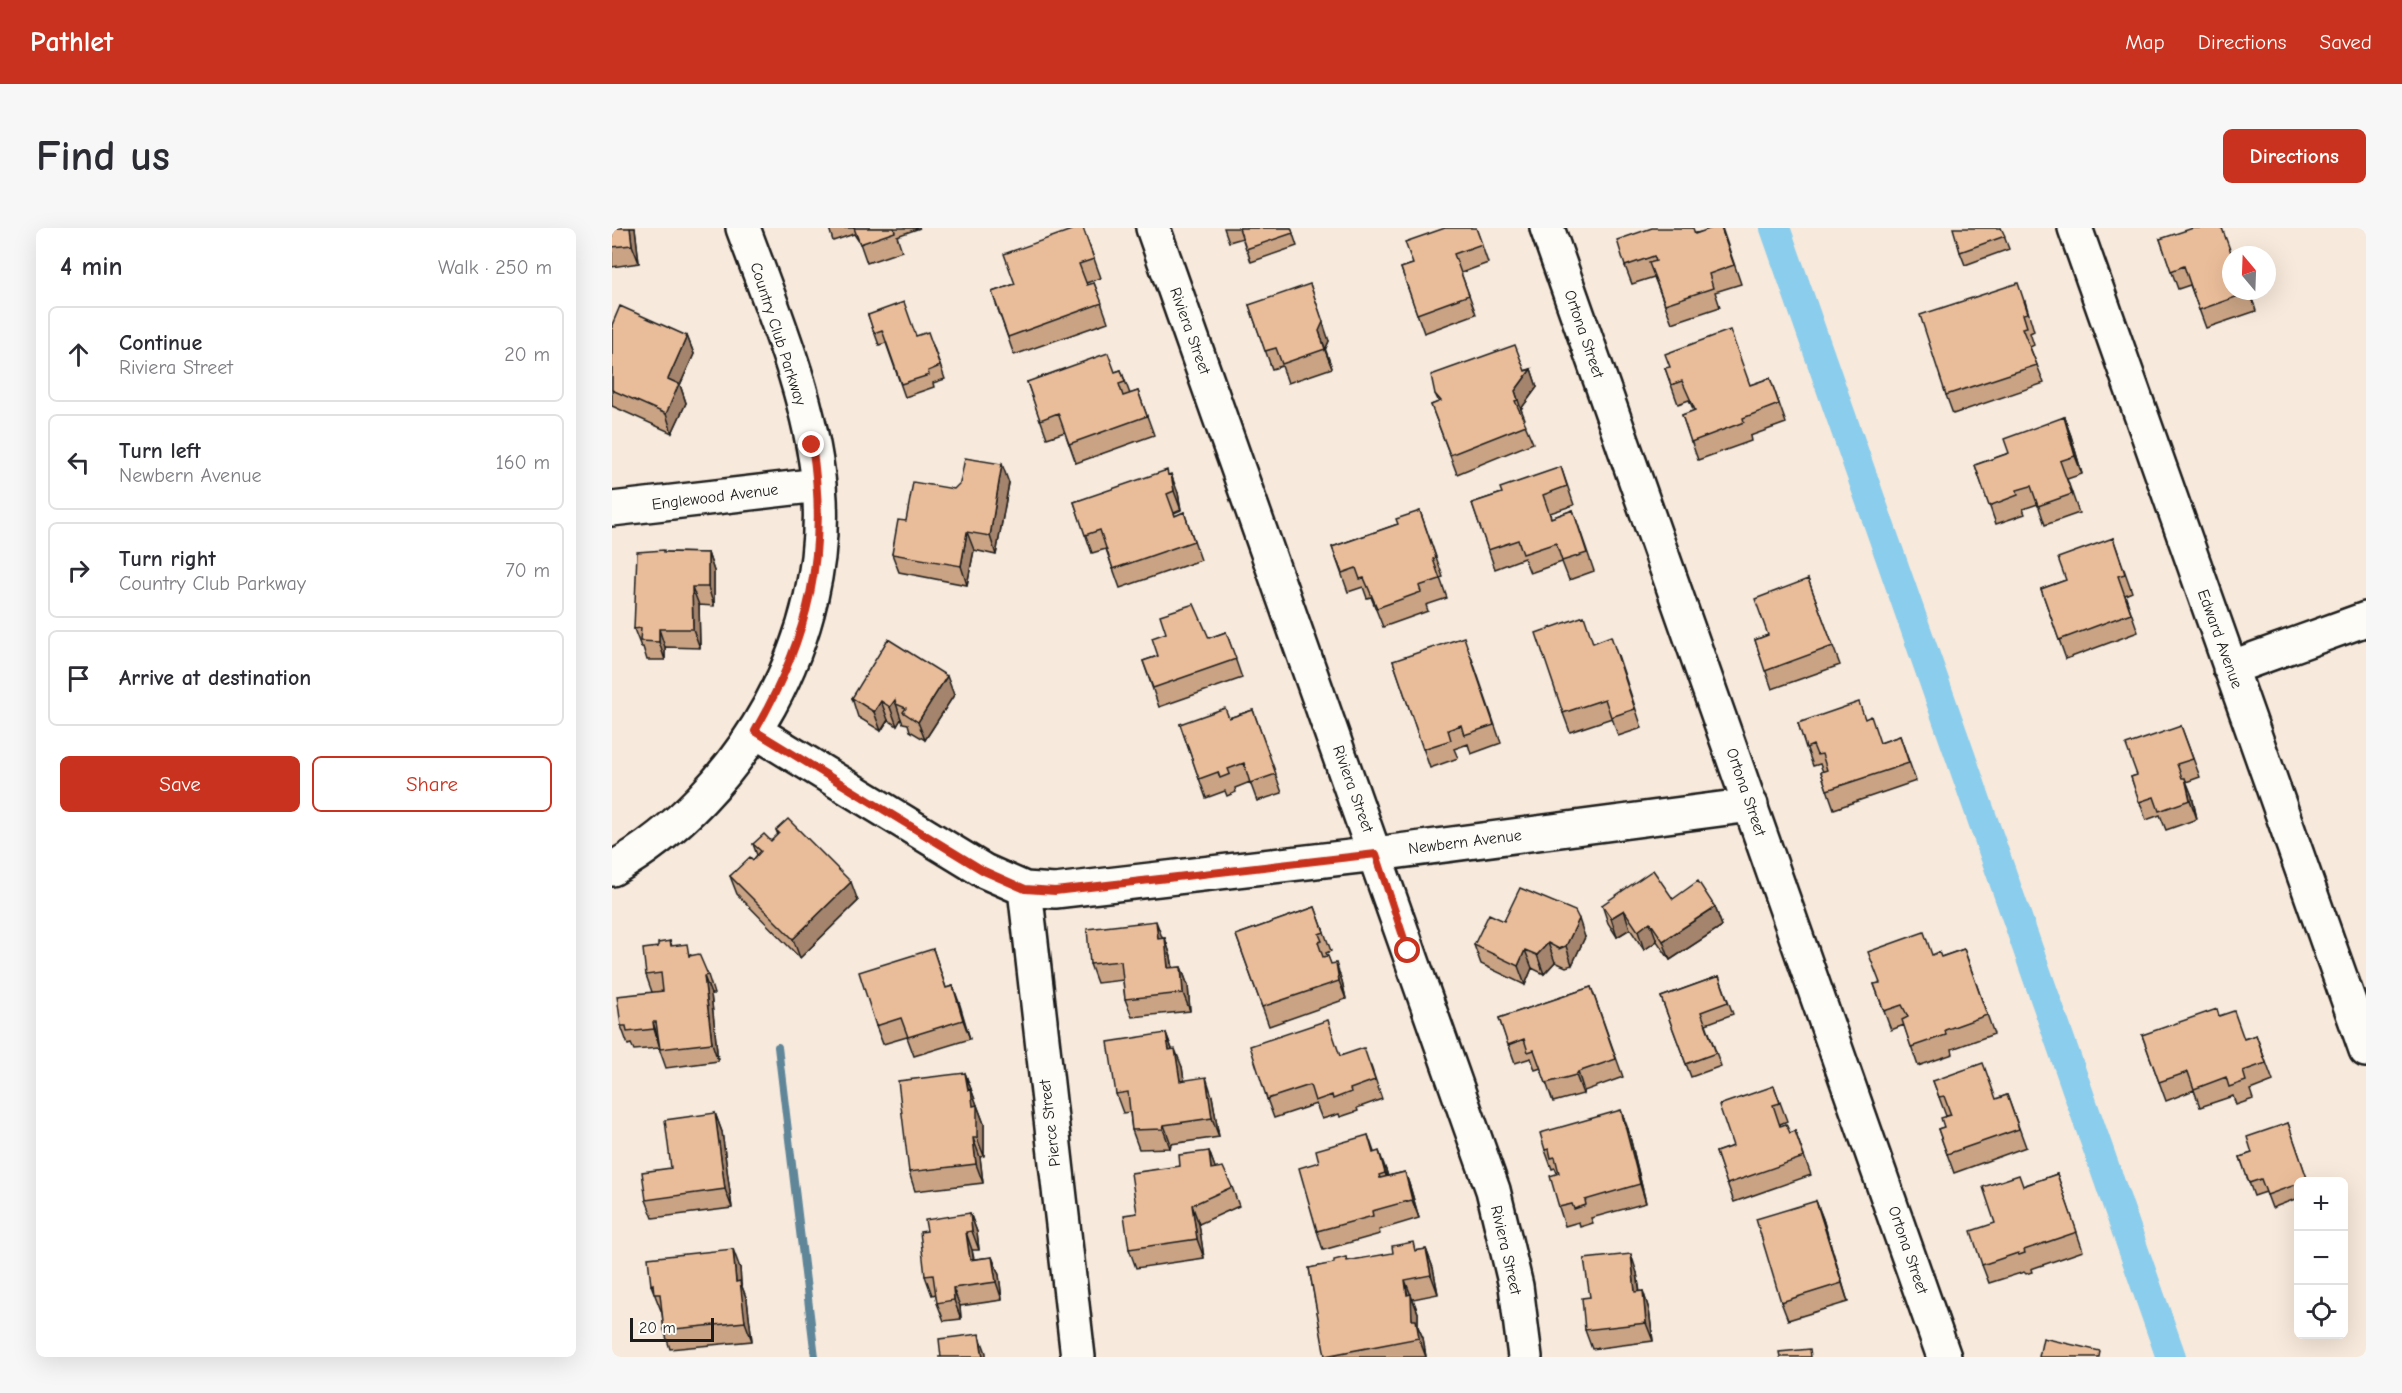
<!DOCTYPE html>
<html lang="en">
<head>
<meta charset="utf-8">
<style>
  :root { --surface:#fff; --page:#f7f7f7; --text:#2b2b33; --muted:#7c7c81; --line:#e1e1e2; --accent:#c8321e }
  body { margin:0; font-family:"Comic Neue",sans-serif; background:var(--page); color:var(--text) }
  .controls { position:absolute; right:18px; bottom:18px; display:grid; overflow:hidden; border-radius:9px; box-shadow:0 6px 24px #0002 }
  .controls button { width:54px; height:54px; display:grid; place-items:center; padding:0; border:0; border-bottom:2px solid var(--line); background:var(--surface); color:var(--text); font:30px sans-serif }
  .compass { position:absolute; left:1610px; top:18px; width:54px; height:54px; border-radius:50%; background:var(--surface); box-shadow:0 6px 24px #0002; rotate:341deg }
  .scale { position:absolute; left:18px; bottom:15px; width:84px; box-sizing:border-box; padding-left:6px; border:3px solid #1c1c1c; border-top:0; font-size:16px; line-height:21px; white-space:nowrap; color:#1c1c1c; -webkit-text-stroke:4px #fdfcf7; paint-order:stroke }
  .stop { position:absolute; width:18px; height:18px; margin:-14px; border:4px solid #c8321e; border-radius:50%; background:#fff }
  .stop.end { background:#c8321e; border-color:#fff; box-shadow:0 2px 6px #0008 }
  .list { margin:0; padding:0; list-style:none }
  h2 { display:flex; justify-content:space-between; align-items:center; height:78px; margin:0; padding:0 24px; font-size:26px }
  h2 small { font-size:20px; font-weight:400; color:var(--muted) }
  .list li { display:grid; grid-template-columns:39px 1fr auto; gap:18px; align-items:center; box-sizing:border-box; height:96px; margin:0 12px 12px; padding:0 12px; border:2px solid var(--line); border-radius:9px }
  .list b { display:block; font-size:22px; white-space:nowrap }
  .list p { margin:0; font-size:20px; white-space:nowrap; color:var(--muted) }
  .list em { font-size:20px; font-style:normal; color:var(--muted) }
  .actions { display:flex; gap:12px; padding:18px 24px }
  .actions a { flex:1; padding:14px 0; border:2px solid var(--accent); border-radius:9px; text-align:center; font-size:21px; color:var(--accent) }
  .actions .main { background:var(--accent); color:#fff }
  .icon { flex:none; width:33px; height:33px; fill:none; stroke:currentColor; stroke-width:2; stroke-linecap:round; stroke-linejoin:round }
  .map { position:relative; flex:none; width:1754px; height:1129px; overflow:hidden; border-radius:9px }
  header { display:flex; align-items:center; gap:36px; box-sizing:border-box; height:84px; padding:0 30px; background:var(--accent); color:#fff }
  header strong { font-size:28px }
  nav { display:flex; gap:33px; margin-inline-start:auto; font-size:21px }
  .intro { display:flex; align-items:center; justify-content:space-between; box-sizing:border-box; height:144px; padding:0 36px }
  h1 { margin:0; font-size:42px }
  .button { padding:15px 27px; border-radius:9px; background:var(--accent); color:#fff; font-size:21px; font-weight:700 }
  main { display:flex; gap:36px; padding:0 36px }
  aside { flex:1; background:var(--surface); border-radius:9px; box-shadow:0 6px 24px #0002 }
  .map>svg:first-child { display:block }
</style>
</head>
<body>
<header>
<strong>Pathlet</strong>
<nav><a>Map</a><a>Directions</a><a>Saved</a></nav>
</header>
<div class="intro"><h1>Find us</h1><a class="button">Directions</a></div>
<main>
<aside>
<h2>4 min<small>Walk · 250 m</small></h2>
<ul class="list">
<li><svg class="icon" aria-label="ahead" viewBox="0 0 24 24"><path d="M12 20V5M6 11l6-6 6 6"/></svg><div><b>Continue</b><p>Riviera Street</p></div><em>20 m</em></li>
<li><svg class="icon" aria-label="left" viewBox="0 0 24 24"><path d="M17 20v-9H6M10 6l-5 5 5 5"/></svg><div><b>Turn left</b><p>Newbern Avenue</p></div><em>160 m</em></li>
<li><svg class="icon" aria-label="right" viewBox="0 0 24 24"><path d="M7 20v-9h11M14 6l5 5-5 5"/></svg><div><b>Turn right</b><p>Country Club Parkway</p></div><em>70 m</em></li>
<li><svg class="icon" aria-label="arrive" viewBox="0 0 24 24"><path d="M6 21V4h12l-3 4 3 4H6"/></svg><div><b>Arrive at destination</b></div></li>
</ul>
<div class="actions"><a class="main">Save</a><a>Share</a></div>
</aside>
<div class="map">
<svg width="1754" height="1129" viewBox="0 0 1754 1129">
  <rect width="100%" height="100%" fill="#f7e9db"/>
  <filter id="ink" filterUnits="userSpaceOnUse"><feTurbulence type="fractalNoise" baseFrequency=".0167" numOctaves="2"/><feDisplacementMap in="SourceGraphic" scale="12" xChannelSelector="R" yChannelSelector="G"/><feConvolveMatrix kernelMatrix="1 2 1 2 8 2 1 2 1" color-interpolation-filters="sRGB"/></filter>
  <g filter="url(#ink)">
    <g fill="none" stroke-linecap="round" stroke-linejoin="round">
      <path stroke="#5f8699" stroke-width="8" d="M166 819 203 1129"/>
      <path stroke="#8bcdec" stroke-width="30" d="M1163 0 1559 1129"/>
      <g stroke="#1c1c1c" stroke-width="38">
        <path id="street" d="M541 0 881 962 904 1058 913 1129
          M935 0 1332 1129
          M1463 0 1754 822
          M0 281 207 257
          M1618 440 1754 391
          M143 503 372 643 413 661 443 663 764 626 1139 577
          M0 641C130 568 221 407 207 257 198 168 161 82 131 0
          M413 661 466 1129"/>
      </g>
      <use href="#street" stroke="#fdfcf7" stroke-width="33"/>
    </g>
    <path fill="#c9a384" stroke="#1c1c1c" stroke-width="1.5" d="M0 0H23L27 35 0 39Z
      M217 0H308L285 8 290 23 255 35 248 15 242 6 221 13Z
      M471 0 489 50 474 55 475 57 482 55 496 94 402 127 380 64 403 56Z
      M612 0H679L685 18 639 34 631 10 617 14Z
      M864 0 876 35 849 45 864 86 812 105 789 40 801 36Z
      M1110 0 1129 56 1103 64 1108 79 1060 95 1042 49 1020 56 1013 38 1084 5Z
      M1389 0 1397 21 1353 37 1348 24Z
      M1548 11 1619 63H1638L1644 83 1594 100 1578 57 1566 61Z
      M1413 73 1422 103 1418 105 1422 117 1418 119 1432 155 1341 186 1334 167Z
      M637 77 717 113 713 122 720 140 676 155 670 138 660 141Z
      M256 87 304 108 321 117 333 151 321 155 322 159 293 169 274 115 267 117Z
      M0 97 75 108 82 126 68 157 74 175 60 205 0 178Z
      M1053 140 1138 157 1158 150 1174 195 1138 208 1139 213 1086 232 1070 187 1082 183 1077 172 1066 176Z
      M919 141 925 159 909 181 913 191 911 192 921 215 845 246 819 177 827 174 823 166Z
      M509 142 518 166 526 163 542 207 464 235 453 204 435 210 415 154 503 144Z
      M1452 189 1459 208 1470 246 1455 251 1467 285 1433 297 1426 276 1411 281 1413 286 1384 296 1363 237 1397 225Z
      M949 239 962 277 938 285 939 290 961 282 982 343 957 352 950 334 918 345 912 330 883 341 860 275 890 265Z
      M556 247 566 265 569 282 562 285 563 288 572 284 589 332 508 360 494 321 480 325 462 274Z
      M397 255 384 327 362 322 355 357 287 344 280 326 294 293 342 261Z
      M808 283 831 349 828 350 835 370 814 377 816 383 771 399 759 369 755 370 751 359 736 364 720 319 786 296Z
      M1501 310 1520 364 1513 367 1526 404 1454 431 1429 361 1454 352Z
      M53 324 96 325 102 343V378L87 377 88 420 53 419V432H35L31 419H29L22 401Z
      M1196 351 1228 437 1160 461 1143 412 1156 407Z
      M614 404 630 450 547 479 531 433Z
      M981 415 1006 427 1030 500 1006 508 1000 490 958 504 951 485Z
      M859 428 889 515 859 526 856 516 842 521 846 530 818 540 781 433Z
      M342 467 313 512 298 503 296 496 291 495 289 491 285 498 276 492 269 503 246 489 240 470Z
      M641 482 670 565 645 573 638 554 623 560 624 564 615 568 613 563 594 570 568 496 617 490Z
      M1253 491 1268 515 1288 508 1304 553 1222 581 1209 544H1211L1208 536 1201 538 1186 495Z
      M1569 498 1588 549 1574 554 1580 568 1585 591 1554 602 1548 587 1534 592 1519 549 1525 547Z
      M164 602 246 673 188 730 125 666 118 648 141 632 145 627 141 616 159 613 166 607Z
      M1061 671 1103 679 1110 698 1058 732 1045 713 1032 722 1018 701 1005 709 996 695 990 677Z
      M703 679 719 723 714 725 719 736 730 753 734 771 657 798 624 707Z
      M892 693 973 709 960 737 954 739 943 734 932 746 920 740 913 757 869 736 862 717Z
      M551 710H553L559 729 561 740 569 739 576 758 578 783 520 789 513 771 511 752 485 755 478 736Z
      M58 713 60 718 79 727 96 747 102 766H99L106 833 54 840 47 820 22 822 19 816 16 817 9 798 40 764 34 747 46 719Z
      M321 721 334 760 341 758 358 811 302 828 295 809 271 816 264 798Z
      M1352 721 1382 806 1340 821 1341 826 1306 838 1292 797 1279 802 1262 756 1268 755 1320 727 1329 729Z
      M1107 748 1121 786 1094 796 1109 838 1079 849 1049 769Z
      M979 759 1011 849 972 863 971 866 941 874 929 840 923 842 919 830 903 835 887 790Z
      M1607 788 1632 811 1644 807 1661 853 1638 862 1641 871 1624 877 1621 868 1588 879 1582 862 1554 873 1530 807Z
      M554 805 560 821 570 839 572 853 600 868 607 909 559 916 558 920 527 921 520 902 518 884 511 885 504 866Z
      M729 828 759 838 770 871 745 880 746 883 728 889 727 886 710 891 704 876 662 890 655 871Z
      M353 845 372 896V928L368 929 371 955 303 963 297 944Z
      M1321 853 1384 871 1395 867 1414 919 1342 945 1326 901 1332 899 1339 887 1334 888Z
      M1162 858 1175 893 1168 896V898L1178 905 1183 903 1199 947 1122 974 1104 924 1121 918Z
      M103 885 110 904 120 980 41 990 34 972Z
      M1676 895 1696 954H1686V970L1660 980 1654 964 1642 968 1628 929 1640 925Z
      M1016 901 1034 975 979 990 981 995 968 999 967 994 953 998 947 979 945 945 943 940 940 941 933 922Z
      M756 907 762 924 774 942 776 948 793 944 799 962 807 990 767 1002 768 1006 711 1022 705 1003 707 934Z
      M597 923 603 940 620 959 627 978 587 996 592 1030 524 1040 517 1021 525 985 568 938Z
      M1445 946 1471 1023 1419 1041 1420 1044 1414 1046 1412 1044 1377 1055 1370 1037 1383 995 1411 958Z
      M1204 973 1211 991 1236 1074 1176 1092 1169 1074Z
      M358 985 365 1004 367 1022H360L362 1031 380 1029 387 1047 390 1072 348 1078 349 1091 332 1093 325 1075 324 1066 320 1067 313 1048 315 1003Z
      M814 1021 821 1040 826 1066 801 1071 806 1085V1099L811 1110 814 1129H714L697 1040 735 1033Z
      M128 1040 129 1056 135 1072 140 1113 58 1121 52 1102 50 1085 39 1057Z
      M1025 1045 1028 1064 1031 1063 1037 1082 1041 1113 980 1121 973 1102 978 1069Z"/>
    <path fill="#a4846c" stroke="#1c1c1c" stroke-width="1.5" d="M18 0H23L27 35 20 17Z
      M698 56 717 113 713 122 720 140 707 103Z
      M75 108 82 126 68 157 74 175 60 205 54 186 56 151Z
      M919 141 925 159 909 181 903 163Z
      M1452 189 1459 208 1470 246 1463 228Z
      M390 236 397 255 384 327 378 308Z
      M559 246 566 265 569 282 562 263Z
      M355 304 362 322 355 357 349 338Z
      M96 325 102 343V378L96 359Z
      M80 359 87 377 88 420 81 401Z
      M47 401 53 419V432L47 414Z
      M335 448 342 467 313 512 306 494Z
      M283 472 289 491 285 498 278 479Z
      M269 473 276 492 269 503 262 484Z
      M1573 550 1580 568 1585 591 1578 572Z
      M239 654 246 673 188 730 181 711Z
      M1103 679 1110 698 1058 732 1051 713Z
      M1012 682 1018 701 1005 709 999 690Z
      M967 691 973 709 960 737 954 718Z
      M544 693 551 712 546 711Z
      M1038 694 1045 713 1032 722 1026 703Z
      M553 710 559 729 563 759 556 740Z
      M936 715 943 734 932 746 925 727Z
      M913 722 920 740 913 757 906 738Z
      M724 735 730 753 734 771 727 753Z
      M569 739 576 758 578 783 571 765Z
      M92 748 99 766 106 833 100 815Z
      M341 758 348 777 358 811 351 792Z
      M41 794 47 813 48 820 42 801Z
      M554 805 561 824 557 822Z
      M563 821 570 839 575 872 568 853Z
      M966 844 972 863 971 866 964 847Z
      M353 845 372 896V928L365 910 356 862Z
      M594 849 600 868 607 909 600 890Z
      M1009 882 1016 901 1034 975 1028 956Z
      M103 885 110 904 120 980 113 961Z
      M552 897 559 916 558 920 551 901Z
      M361 910 368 929 371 955 364 936Z
      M597 923 604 942 599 941Z
      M767 923 774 942 780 964 773 945Z
      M793 944 799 962 807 990 800 972Z
      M1204 973 1211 991 1236 1074 1230 1055Z
      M580 977 587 996 592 1030 585 1011Z
      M358 985 365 1004 367 1022 360 1003Z
      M354 1004 360 1022 364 1050 358 1032Z
      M121 1021 128 1040 129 1056 135 1072 140 1113 133 1094 124 1054Z
      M814 1021 821 1040 826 1066 819 1047Z
      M1019 1026 1025 1045 1030 1083 1023 1064Z
      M380 1029 387 1047 390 1072 384 1054Z
      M793 1052 806 1085V1099L811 1110 814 1129 800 1092Z
      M341 1060 348 1078 349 1091 342 1072Z
      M1031 1063 1037 1082 1041 1113 1034 1095Z
      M367 1106 374 1125V1129H371Z"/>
    <path fill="#eabd9a" stroke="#1c1c1c" stroke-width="1.5" d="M0 0H18L20 17 0 19Z
      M242 0H282L283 4 248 16Z
      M465 0H471L482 31 467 36 475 57 482 55 490 75 396 109 380 64 403 56 392 26Z
      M627 0H679L681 5 634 21Z
      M833 0H864L870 16 842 26 857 67 805 86 789 40 801 36 793 14Z
      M1040 0H1081L1083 6 1100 0H1109L1122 37 1097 46 1101 60 1053 76 1037 35 1044 33 1042 28 1013 38 1005 12Z
      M1341 0H1389L1393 8 1348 24Z
      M1581 0H1610L1620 27 1619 63H1637L1638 64 1587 82 1572 38 1559 43 1548 11Z
      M1406 55 1416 85 1411 86 1415 99 1410 100 1425 137 1334 167 1308 87Z
      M698 56 711 94 707 103 713 121 670 136 664 120 653 123 637 77Z
      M292 74 304 108 316 104 328 138 316 143 317 147 289 156 270 102 262 105 256 87Z
      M8 78 75 108 56 151 67 156 54 186 0 162V97Z
      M1118 102 1138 157 1158 150 1167 176 1131 190 1132 194 1079 214 1070 187 1083 182 1070 153 1059 157 1053 140 1058 139 1053 126Z
      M903 117 913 143 919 141 903 163 906 172 903 173 914 197 838 227 819 177 829 173 823 166 819 147Z
      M496 125 503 144 509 142 513 154 507 156 511 168 526 163 535 188 457 216 446 185 428 192 415 154Z
      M1452 189 1463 228 1448 233 1460 266 1426 278 1419 258 1405 262 1406 267 1377 278 1363 237 1397 225 1392 211Z
      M353 230 390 236 378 308 355 304 349 338 280 326 286 292 294 293 301 254 342 261 348 255Z
      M949 239 955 258 931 267 939 290 961 282 975 325 950 333 944 315 911 326 906 312 876 322 860 275 890 265 888 260Z
      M555 242 556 247 559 246 562 263 555 266 563 288 572 284 582 313 501 341 488 302 473 307 462 274Z
      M808 283 824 330 821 331 828 351 807 358 809 364 765 380 752 350 748 351 744 340 730 345 720 319 786 296 784 291Z
      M1501 310 1513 346 1506 348 1519 385 1447 412 1429 361 1454 352 1446 330Z
      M52 322V324L96 325V359H80L81 401H47V414L28 413 29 400 22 401 25 324Z
      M1196 351 1221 418 1153 443 1143 412 1156 407 1143 371Z
      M582 376 597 410 614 404 624 431 541 460 531 433 546 428 540 410 554 405 548 387Z
      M972 388 981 415 999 408 1023 481 999 489 993 471 951 485 924 405Z
      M852 409 882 497 852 507 849 497 836 502 839 512 811 521 781 433Z
      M276 411 335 448 306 494 291 484 294 480 284 476 283 472 278 479 269 473 262 484 240 470Z
      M1247 474 1253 491 1259 488 1268 515 1288 508 1297 535 1215 562 1209 544 1215 542 1210 526 1205 527 1201 517 1194 520 1186 495Z
      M613 480 617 490 641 482 664 546 638 555 632 535 616 541 618 546 608 550 606 544 587 551 568 496Z
      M1569 498 1581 531 1565 536 1570 550H1573L1578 572 1547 583 1542 569 1527 574 1519 549 1525 547 1514 517Z
      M176 591 239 654 181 711 118 648 138 629 141 632 149 623 141 616 152 606 159 613 167 605 164 602Z
      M1041 642 1061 671 1086 653 1103 679 1051 713 1038 694 1026 703 1012 682 999 690 990 677Z
      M908 660 963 683 967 691 954 718 947 721 936 715 925 727 913 722 906 738 862 717 877 686 892 693Z
      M703 679 712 704 707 706 710 713 706 714 711 729 716 728 719 736 724 735 727 753 650 779 624 707Z
      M544 693 546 711 553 710 556 740 569 739 571 765 513 771 509 733 478 736 475 701Z
      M1312 704 1320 727 1327 724 1329 729 1352 721 1375 787 1333 802 1334 807 1299 819 1290 792 1296 789 1290 777 1272 783 1262 756 1268 755 1256 724Z
      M58 713 59 718 75 716 77 728 87 726 96 747 92 748 100 815 48 821 44 794H41L42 801 15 804 14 798H9L5 768 51 763 49 745 34 747 31 721 46 719V715Z
      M321 721 334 760 341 758 351 792 296 809 289 790 264 798 247 744Z
      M1107 748 1116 774 1089 784 1104 825 1074 836 1049 769Z
      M979 759 1004 831 966 844 964 847 934 855 922 822 916 824 912 811 896 817 887 790Z
      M1605 781 1607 788 1622 783 1632 811 1644 807 1654 835 1631 843 1634 853 1617 859 1614 849 1582 861 1576 844 1547 854 1530 807Z
      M716 792 728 828 752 820 763 852 738 861 739 864 721 871 720 867 703 873 698 857 655 871 638 818Z
      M554 805 557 822 563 821 568 853 594 849 600 890 552 897 551 901 520 902 516 864 504 866 496 814Z
      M1371 835 1384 871 1395 867 1407 901 1335 926 1326 901 1332 899 1329 890 1339 887 1332 868 1327 869 1321 853Z
      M353 845 356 862 359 861 361 878 365 877V910H361L364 936 297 944 286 853Z
      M1162 858 1168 875 1161 877 1168 898 1174 896 1178 905 1183 903 1192 929 1115 956 1104 924 1121 918 1107 877Z
      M1009 882 1028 956 973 972 974 977 962 981 960 976 947 979 938 948 947 945 943 929 939 930 937 921 933 922 928 905Z
      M103 885 113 961 34 972 30 944 59 940 53 892Z
      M1676 895 1696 953 1686 954V956L1655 967 1649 951 1637 955 1628 929 1640 925 1635 909Z
      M756 907 761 925 767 923 773 945 767 947 768 950 793 944 800 972 760 983 761 988 705 1003 687 940 707 934 704 922Z
      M597 923 599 941 611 939 620 959 580 977 585 1011 517 1021 512 987 525 985 519 945 568 938 567 927Z
      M1445 946 1465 1004 1412 1022 1413 1025 1407 1027 1406 1025 1370 1037 1359 1003 1383 995 1371 959 1407 947 1411 958Z
      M1204 973 1230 1055 1169 1074 1144 991Z
      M358 985 360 1003 354 1004 358 1032 380 1029 384 1054 341 1060 342 1072 325 1075 321 1047 313 1048 308 1004 315 1003 313 992Z
      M801 1014 803 1023 814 1021 819 1047 793 1052 795 1067 799 1066 800 1092H804L807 1110 713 1128 697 1040 722 1035V1032L734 1029 735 1033 781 1025 780 1018Z
      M121 1021 124 1054 128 1053 133 1094 52 1102 48 1066H42L41 1056 39 1057 36 1030Z
      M1019 1026 1023 1064 1031 1063 1034 1095 973 1102 970 1070 978 1069 972 1031Z
      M367 1106 371 1129H326H329L327 1111Z
      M1431 1110 1488 1123 1487 1129H1427Z
      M1198 1121 1199 1129H1168L1167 1124Z"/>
  </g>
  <g fill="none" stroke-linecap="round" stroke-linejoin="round" filter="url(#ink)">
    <path stroke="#c8321e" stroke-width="8" d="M200 217C217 325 197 409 143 503L372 643 413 661 443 663 764 626 796 723"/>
  </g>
  <g text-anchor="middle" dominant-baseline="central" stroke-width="4.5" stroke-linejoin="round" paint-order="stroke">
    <g font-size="16" fill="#1c1c1c" stroke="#fdfcf7">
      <text transform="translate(578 103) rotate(70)">Riviera Street</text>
      <text transform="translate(166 106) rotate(72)">Country Club Parkway</text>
      <text transform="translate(972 106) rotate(71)">Ortona Street</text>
      <text transform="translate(103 269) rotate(-7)">Englewood Avenue</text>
      <text transform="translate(1608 411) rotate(70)">Edward Avenue</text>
      <text transform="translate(741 561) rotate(70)">Riviera Street</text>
      <text transform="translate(1134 564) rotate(71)">Ortona Street</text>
      <text transform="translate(853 614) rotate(-7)">Newbern Avenue</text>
      <text transform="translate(438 895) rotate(-97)">Pierce Street</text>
      <text transform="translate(894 1022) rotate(77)">Riviera Street</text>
      <text transform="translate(1296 1022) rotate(71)">Ortona Street</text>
    </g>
  </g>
</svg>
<div class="controls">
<button>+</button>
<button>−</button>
<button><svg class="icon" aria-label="locate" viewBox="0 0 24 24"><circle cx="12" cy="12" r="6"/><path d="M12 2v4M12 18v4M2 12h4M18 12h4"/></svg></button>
</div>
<svg class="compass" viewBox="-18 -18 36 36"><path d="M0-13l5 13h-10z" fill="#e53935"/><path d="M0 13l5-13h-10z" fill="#7c7c81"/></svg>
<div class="scale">20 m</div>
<div class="stop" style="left:796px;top:723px"></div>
<div class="stop end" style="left:200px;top:217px"></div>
</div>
</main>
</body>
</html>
